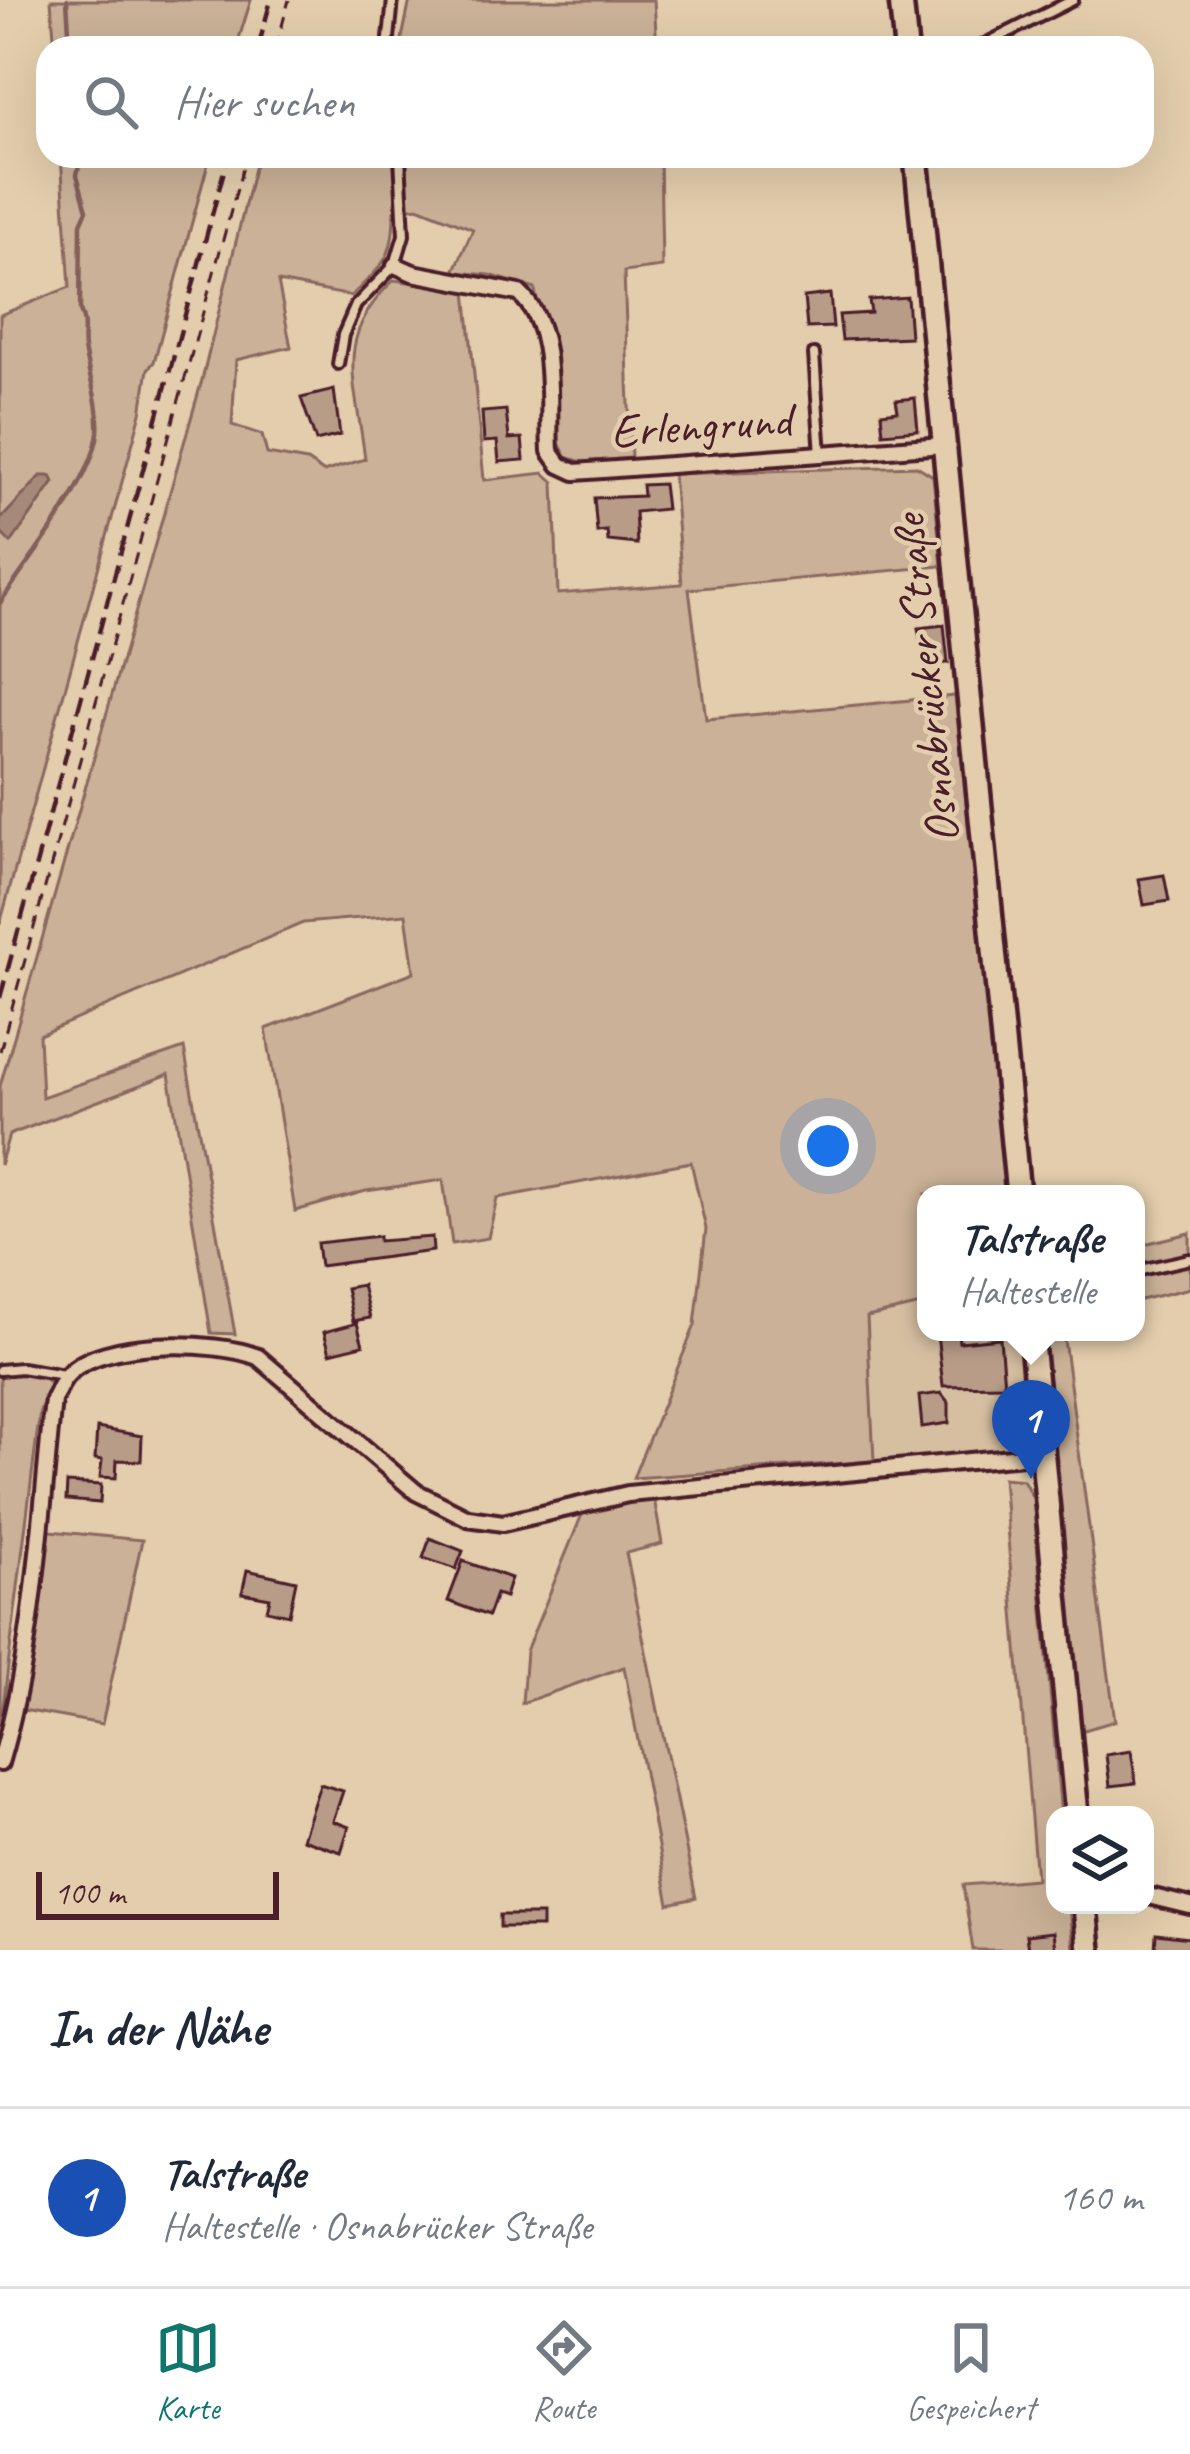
<!DOCTYPE html>
<html lang="de">
<head>
<meta charset="utf-8">
<style>
  :root { --surface:#fff; --page:#f2f2f3; --text:#1f2937; --muted:#747a83; --line:#e0e1e3; --accent:#0f766e }
  body { margin:0; font-family:Caveat,sans-serif; background:var(--page); color:var(--text) }
  .controls { position:absolute; right:36px; bottom:36px; display:grid; overflow:hidden; border-radius:24px; box-shadow:0 12px 48px #0002 }
  .controls button { width:108px; height:108px; display:grid; place-items:center; padding:0; border:0; border-bottom:3px solid var(--line); background:var(--surface); color:var(--text); font:60px sans-serif }
  .scale { position:absolute; left:36px; bottom:30px; width:243px; box-sizing:border-box; padding-left:12px; border:6px solid #4a1f2b; border-top:0; font-size:33px; line-height:42px; white-space:nowrap; color:#4a1f2b; -webkit-text-stroke:9px #e3cdac; paint-order:stroke }
  .you { position:absolute; left:828px; top:1146px; width:42px; height:42px; margin:-30px; border:9px solid #fff; border-radius:50%; background:#1a73e8; box-shadow:0 0 0 18px #1a73e833 }
  .badge { display:grid; place-items:center; width:78px; height:78px; border-radius:50%; background:var(--accent); color:#fff; font-size:39px; font-weight:700 }
  .pin { position:absolute; translate:-50% -99px; filter:drop-shadow(0 3px 6px #0008) }
  .pin::after { content:''; position:absolute; top:63px; width:42px; height:36px; background:inherit; clip-path:polygon(0 0,100% 0,50% 100%) }
  .popup { position:absolute; left:917px; top:1185px; width:228px; height:156px; box-sizing:border-box; display:grid; place-content:center; border-radius:24px; background:var(--surface); filter:drop-shadow(0 3px 9px #0005); font-size:39px; white-space:nowrap; color:var(--muted) }
  .popup b { font-size:45px; color:var(--text) }
  .popup::after { content:''; position:absolute; left:50%; top:100%; margin-left:-24px; border:24px solid transparent; border-top-color:var(--surface) }
  .list { margin:0; padding:0; list-style:none }
  h2 { display:flex; justify-content:space-between; align-items:center; height:156px; margin:0; padding:0 48px; font-size:51px }
  h2 small { font-size:39px; font-weight:400; color:var(--muted) }
  .list li { display:grid; grid-template-columns:78px 1fr auto; gap:36px; align-items:center; box-sizing:border-box; height:180px; padding:0 48px; border-top:3px solid var(--line) }
  .list b { display:block; font-size:45px; white-space:nowrap }
  .list p { margin:0; font-size:39px; white-space:nowrap; color:var(--muted) }
  .list em { font-size:39px; font-style:normal; color:var(--muted) }
  .icon { flex:none; width:66px; height:66px; fill:none; stroke:currentColor; stroke-width:2; stroke-linecap:round; stroke-linejoin:round }
  .map { position:relative; flex:none; width:1190px; height:1950px; overflow:hidden }
  .search { position:absolute; background:var(--surface); box-shadow:0 12px 48px #0002; left:36px; right:36px; top:36px; height:132px; display:flex; align-items:center; gap:30px; box-sizing:border-box; padding:0 42px; border-radius:36px; color:var(--muted); font-size:45px }
  .sheet { height:336px; background:var(--surface) }
  nav { display:flex; justify-content:space-around; align-items:center; box-sizing:border-box; height:168px; border-top:3px solid var(--line); background:var(--surface); font-size:33px; color:var(--muted) }
  nav a { display:grid; justify-items:center; gap:6px }
  nav .on { color:var(--accent) }
  .map>svg:first-child { display:block }
</style>
</head>
<body>
<div class="map">
<svg width="1190" height="1950" viewBox="0 0 1190 1950">
  <rect width="100%" height="100%" fill="#e3cdac"/>
  <filter id="ink" filterUnits="userSpaceOnUse"><feTurbulence type="fractalNoise" baseFrequency=".00833" numOctaves="2"/><feDisplacementMap in="SourceGraphic" scale="24" xChannelSelector="R" yChannelSelector="G"/><feConvolveMatrix kernelMatrix="1 2 1 2 8 2 1 2 1" color-interpolation-filters="sRGB"/></filter>
  <g filter="url(#ink)">
    <path fill="#d6bea1" d="M926 1304V1332H1020L1029 1446 874 1461 867 1317Z"/>
    <path fill="#cab197" stroke="#8a6861" stroke-width="3" d="M51 0H251L236 48H55Z
      M410 0H654L657 48H400Z
      M61 156H210L154 362 148 369 141 413 0 924V315L70 287Z
      M257 156H660L662 267 624 272 631 458 582 462 566 457 557 439 535 289 490 275 454 272 473 229 418 207 394 211C394 259 384 264 351 296L278 282 291 347 236 360 232 425 262 435 267 454 307 461 323 472 365 459C356 382 332 338 394 280L466 290 484 480 544 473 554 482 558 594 682 584 673 474 917 466 933 476 942 566 689 589 706 719 955 696 1007 1194H926V1304L867 1317 874 1461 633 1478 695 1325 706 1229 691 1162 497 1198 488 1238 452 1244 443 1180 366 1191 295 1211 266 1029 414 972 406 914 303 923 39 1035 42 1097 184 1048 235 1334 211 1333 169 1074 9 1135 0 1165V1086L202 380Z
      M1190 1233V1288L1136 1301V1246Z
      M1040 1332H1063L1115 1721 1081 1731Z
      M16 1374 44 1376 50 1384 40 1411 0 1731V1375Z
      M1003 1478 1023 1480 1033 1498 1061 1815H1055V1905H1069L1073 1950H973L963 1885 1036 1879Z
      M654 1498 662 1544 626 1553 696 1898 669 1904 624 1667 522 1703 526 1651 583 1512Z
      M50 1531 142 1540 102 1724 23 1710Z"/>
    <path fill="#a78979" stroke="#825f5a" stroke-width="3" d="M41 476H51L54 482 11 543 0 532V520Z"/>
    <g fill="none" stroke-linecap="round" stroke-linejoin="round">
      <path stroke="#825f5a" stroke-width="4.5" d="M67 0 70 48
        M0 603C29 559 93 482 98 432 100 403 88 375 84 348 82 334 87 325 80 311L81 223 87 210 77 175 81 156"/>
    </g>
    <path fill="#b89c88" stroke="#4a1f2b" stroke-width="3" d="M830 294 833 327 807 328 804 297Z
      M907 297 910 337 842 340 839 315 871 313 869 300Z
      M334 390 340 435 316 441 301 398Z
      M915 398 918 430 883 433 881 413 898 411 896 400Z
      M506 410 509 439 522 438 524 460 499 462 497 441 484 442 482 412Z
      M663 484 666 509 635 512 637 544 608 541 607 531 597 532 594 498 643 496 642 485Z
      M944 625 948 663 925 665 918 628Z
      M1164 875 1169 901 1144 905 1139 879Z
      M379 1236V1241L432 1237 433 1251 320 1266 317 1243Z
      M362 1285 370 1318 353 1321 346 1288Z
      M357 1323 363 1345 330 1353 324 1332Z
      M958 1332 959 1342 1000 1338 1004 1385 943 1386 937 1334Z
      M941 1393 949 1403V1423L922 1427 919 1396Z
      M97 1428 142 1436 141 1461 117 1460 116 1478 100 1477 102 1460 95 1459Z
      M67 1483 101 1485 100 1503 66 1500Z
      M430 1538 463 1551 456 1569 423 1558Z
      M463 1561 511 1578 505 1597 496 1594 488 1616 448 1601Z
      M247 1570 296 1581 289 1615 267 1610 270 1598 242 1593Z
      M1131 1751 1136 1783 1110 1786 1106 1755Z
      M320 1784 343 1791 333 1821 349 1827 341 1852 302 1839Z
      M500 1915H542V1927H500Z
      M1053 1932 1055 1950H1028L1026 1935Z
      M1156 1934 1190 1938V1950H1155Z"/>
    <g fill="none" stroke-linecap="round" stroke-linejoin="round">
      <g stroke="#4a1f2b" stroke-width="16">
        <path id="service" d="M388 48 393 0
          M977 48 1073 0
          M814 354 821 455
          M338 364 343 335 356 305 395 265 404 235 400 156
          M1136 1271 1190 1259
          M0 1370 21 1368 64 1375"/>
      </g>
      <g stroke="#4a1f2b" stroke-width="22">
        <path id="minor" d="M395 265 413 273 519 293C558 328 547 403 550 451L560 465 575 472 944 445
          M0 1763C35 1645 40 1521 53 1400 57 1393 61 1381 67 1375 100 1338 216 1340 258 1357L416 1492 468 1518 503 1523 628 1494 1043 1454
          M1145 1895 1190 1906"/>
      </g>
      <g stroke="#4a1f2b" stroke-width="30">
        <path id="secondary" d="M901 0 906 48
          M916 156 1018 1194
          M1031 1332 1077 1815
          M1085 1905 1089 1950"/>
      </g>
      <path stroke="#4a1f2b" stroke-width="3" stroke-dasharray="12 9" stroke-linecap="butt" d="M276 48 289 0
        M0 1051 246 156"/>
      <use href="#service" stroke="#e3cdac" stroke-width="8"/>
      <use href="#minor" stroke="#e3cdac" stroke-width="14"/>
      <use href="#secondary" stroke="#e3cdac" stroke-width="21"/>
      <path stroke="#4a1f2b" stroke-width="4.5" stroke-dasharray="18 9" stroke-linecap="butt" d="M258 48 271 0
        M0 998 228 156"/>
    </g>
  </g>
  <g text-anchor="middle" dominant-baseline="central" stroke-width="9" stroke-linejoin="round" paint-order="stroke">
    <g font-size="48" fill="#4a1f2b" stroke="#e3cdac">
      <text transform="translate(701 425) rotate(-4)">Erlengrund</text>
      <text transform="translate(925 679) rotate(-96)">Osnabrücker Straße</text>
    </g>
  </g>
</svg>
<div class="controls">
<button><svg class="icon" aria-label="layers" viewBox="0 0 24 24"><path d="M12 4l9 5-9 5-9-5zM3 14l9 5 9-5"/></svg></button>
</div>
<div class="scale">100 m</div>
<div class="you"></div>
<div class="pin badge" style="left:1031px;top:1479px;background:#1a4fb4">1</div>
<div class="popup"><b>Talstraße</b>Haltestelle</div>
<div class="search"><svg class="icon" aria-label="search" viewBox="0 0 24 24"><circle cx="10" cy="10" r="6"/><path d="M15 15l6 6"/></svg>Hier suchen</div>
</div>
<section class="sheet">
<h2>In der Nähe<small></small></h2>
<ul class="list">
<li><span class="badge" style="background:#1a4fb4">1</span><div><b>Talstraße</b><p>Haltestelle · Osnabrücker Straße</p></div><em>160 m</em></li>
</ul>
</section>
<nav>
<a class="on"><svg class="icon" aria-label="map" viewBox="0 0 24 24"><path d="M3 6l6-2 6 2 6-2v14l-6 2-6-2-6 2zM9 4v14M15 6v14"/></svg>Karte</a>
<a><svg class="icon" aria-label="directions" viewBox="0 0 24 24"><path d="M12 3l9 9-9 9-9-9zM9 14v-3h6M13 9l2 2-2 2"/></svg>Route</a>
<a><svg class="icon" aria-label="saved" viewBox="0 0 24 24"><path d="M7 4h10v16l-5-4-5 4z"/></svg>Gespeichert</a>
</nav>
</body>
</html>
